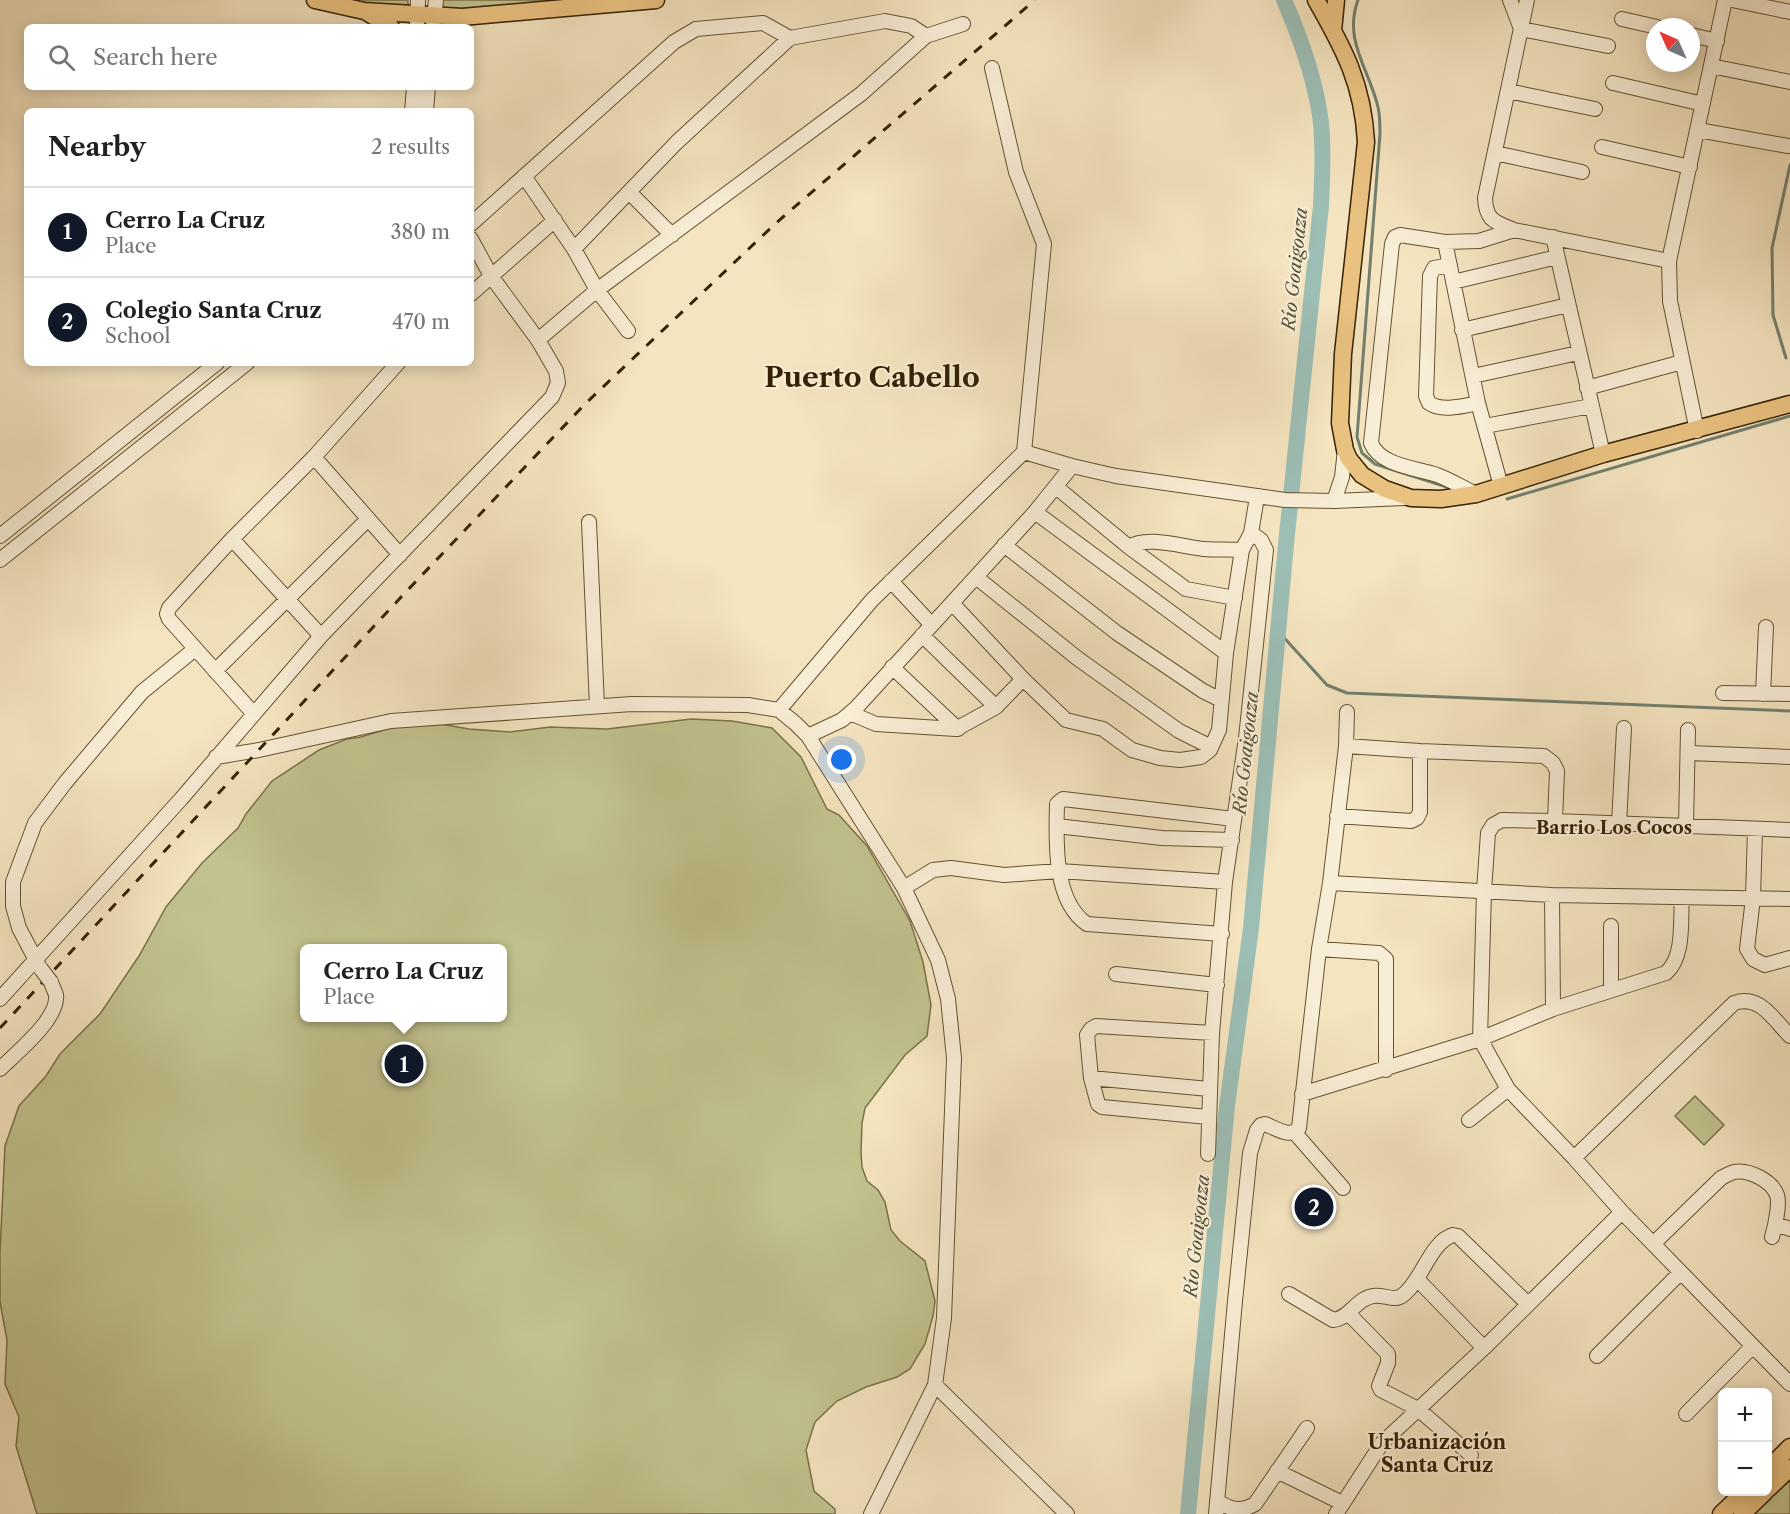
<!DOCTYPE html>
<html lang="en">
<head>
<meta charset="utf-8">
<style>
  :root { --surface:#fff; --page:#f6f6f6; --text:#202124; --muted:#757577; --line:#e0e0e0; --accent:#111827 }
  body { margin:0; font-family:"Libre Caslon Text",serif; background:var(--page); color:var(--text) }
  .controls { position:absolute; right:18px; bottom:18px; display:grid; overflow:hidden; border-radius:9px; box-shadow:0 3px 15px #0003 }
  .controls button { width:54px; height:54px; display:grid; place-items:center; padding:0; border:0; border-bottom:2px solid var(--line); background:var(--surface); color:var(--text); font:30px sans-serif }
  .compass { position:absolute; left:1646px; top:18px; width:54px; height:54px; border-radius:50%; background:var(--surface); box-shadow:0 3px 15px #0003; rotate:315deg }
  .you { position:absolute; left:842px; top:760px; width:21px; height:21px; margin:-15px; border:4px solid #fff; border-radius:50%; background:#1a73e8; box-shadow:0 0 0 9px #1a73e833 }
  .badge { display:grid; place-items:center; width:39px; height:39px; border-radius:50%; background:var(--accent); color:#fff; font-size:20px; font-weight:700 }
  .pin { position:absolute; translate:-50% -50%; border:3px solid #fff; box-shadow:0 2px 6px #0006 }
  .popup { position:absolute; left:300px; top:944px; width:207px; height:78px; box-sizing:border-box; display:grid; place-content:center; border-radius:9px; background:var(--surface); filter:drop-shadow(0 2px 4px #0005); font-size:20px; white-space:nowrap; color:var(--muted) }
  .popup b { font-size:22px; color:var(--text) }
  .popup::after { content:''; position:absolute; left:50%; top:100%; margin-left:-12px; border:12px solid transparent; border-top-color:var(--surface) }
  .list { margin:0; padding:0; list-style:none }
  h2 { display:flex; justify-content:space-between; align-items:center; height:78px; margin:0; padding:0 24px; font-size:26px }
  h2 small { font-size:20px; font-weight:400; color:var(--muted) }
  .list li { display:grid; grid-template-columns:39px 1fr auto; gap:18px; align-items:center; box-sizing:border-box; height:90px; padding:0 24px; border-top:2px solid var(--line) }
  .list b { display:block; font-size:22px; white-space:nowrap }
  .list p { margin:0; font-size:20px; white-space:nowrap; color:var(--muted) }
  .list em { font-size:20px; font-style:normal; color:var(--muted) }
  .icon { flex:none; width:33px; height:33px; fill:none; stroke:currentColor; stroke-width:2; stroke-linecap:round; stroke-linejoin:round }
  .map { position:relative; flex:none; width:1790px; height:1514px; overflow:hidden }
  .search { position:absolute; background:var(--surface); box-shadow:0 3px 15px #0003; left:24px; top:24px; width:450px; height:66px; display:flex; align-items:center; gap:15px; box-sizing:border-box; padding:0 21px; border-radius:9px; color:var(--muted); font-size:22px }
  .panel { position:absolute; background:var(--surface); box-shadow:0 3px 15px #0003; left:24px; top:108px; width:450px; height:258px; border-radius:9px }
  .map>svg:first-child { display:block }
</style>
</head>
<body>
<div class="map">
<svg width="1790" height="1514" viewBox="0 0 1790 1514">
  <rect width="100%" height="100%" fill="#f4e4bf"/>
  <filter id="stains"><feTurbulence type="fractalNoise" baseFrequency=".00333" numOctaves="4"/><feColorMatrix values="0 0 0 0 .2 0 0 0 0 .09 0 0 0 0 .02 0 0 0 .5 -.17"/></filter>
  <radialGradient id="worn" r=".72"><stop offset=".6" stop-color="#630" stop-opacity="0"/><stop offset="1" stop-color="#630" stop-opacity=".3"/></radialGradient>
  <path fill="#c1c28e" stroke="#7b7248" stroke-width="1.5" fill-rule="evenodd" d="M341 0H408V8L393 10Z
    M442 0H576L490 11 442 8Z
    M691 719 732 721 772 728 801 757 827 809 839 815 867 846 910 921 923 962 931 1005 927 1036 905 1055 865 1108 862 1123 861 1153 862 1167 867 1181 878 1190 885 1202 891 1230 900 1241 925 1261 935 1301 933 1316 925 1344 910 1369 897 1377 866 1387 837 1401 815 1422 806 1450 814 1491 835 1509V1514H37L16 1446 19 1417 5 1384 7 1340 0 1302V1252L5 1146 19 1106 46 1076 60 1054 100 1014 139 956 166 907 202 863 238 828 246 814 272 781 319 750 347 739 361 737 387 729 429 722 469 729 510 732 550 727 607 729ZM305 948H503V1018H305Z
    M1695 1096 1724 1125 1704 1145 1675 1116Z
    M1790 1474V1514H1749Z"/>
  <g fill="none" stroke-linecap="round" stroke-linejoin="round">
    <path stroke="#737f6e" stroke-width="3" d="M1358 0C1343 40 1369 69 1378 107 1380 115 1380 125 1380 134L1357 437 1362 453 1375 464 1453 489
      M1786 358 1773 315 1772 248 1790 165
      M1507 499 1790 416
      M1278 631 1327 685 1347 693 1790 711"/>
    <path stroke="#9cbeb5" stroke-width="16" d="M1188 1514 1227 1106 1251 928 1286 544 1321 206C1322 178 1324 151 1321 123 1316 81 1301 39 1284 0"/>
    <g stroke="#655232" stroke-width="16">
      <path id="minor" d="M1510 0 1521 29 1608 46
        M1527 0 1485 198C1486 221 1495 222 1514 230L1669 261
        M1732 0 1790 12
        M1622 19 1657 27
        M417 27 418 0
        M433 27 436 0
        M1691 35 1717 41
        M1711 66 1790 82
        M1613 83 1703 104
        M1508 91 1595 109
        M412 111 414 87
        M426 111 428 87
        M1698 130 1788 146
        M1602 147 1690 167
        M1495 153 1582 172
        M524 176 574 249 597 290 628 331
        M629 192 672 235
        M471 224 674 42 696 29 763 23 790 38 885 21 911 26 926 36
        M1553 237 1603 454
        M1445 242 1478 403 1501 486
        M574 249 677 142 790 38
        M1450 265 1434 268 1430 276 1426 396 1429 403C1442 412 1463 406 1478 403
        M1453 282 1557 257
        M471 294 555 220
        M1462 330 1568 305
        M538 340 597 290 861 94 926 36 963 24
        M1473 376 1578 353
        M1587 388 1682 362
        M1485 426 1591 406
        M1697 431 1670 301 1669 261 1725 0
        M1024 452 1072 466 1116 476 1285 500 1334 501 1342 477 1345 450
        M314 457 400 555
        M1056 487 1129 547 1186 589 1235 598
        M1476 494C1463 488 1451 480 1437 475 1417 468 1380 466 1371 443L1392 244 1395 237 1400 235 1445 242 1479 241 1514 230
        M1334 501 1404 498
        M1035 512 1226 653
        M589 522 597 706
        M0 536 217 363
        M232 539 321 636
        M1004 545 1117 633 1203 691 1221 700
        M1129 547C1148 535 1182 547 1204 549 1216 550 1229 549 1242 550
        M0 560 247 363
        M976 577 1077 658 1179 731 1211 747
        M891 581 931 624
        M952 603 1023 679 1066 720 1103 729 1132 750 1160 758 1180 760 1201 757 1210 750 1219 730 1226 653 1242 550 1251 533 1257 497
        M922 635 996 707
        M892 667 958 729
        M215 671 368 519
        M1723 693 1790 694
        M1763 694 1766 627
        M779 710 872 600 1024 452 1044 244 1016 172 992 68
        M253 713 169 619 167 614 169 608 232 539 314 457 398 363
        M850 713 876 724 956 729 996 707 1023 679
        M808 736 842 720 857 707 1035 512 1072 466
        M1346 746 1420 751 1544 756 1553 763 1557 771 1555 821
        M1689 753 1790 757
        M216 757 259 750 391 721 632 704 748 705 779 710 796 724 808 736 904 888 938 960 948 999 954 1058 944 1318 935 1385 871 1514
        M1337 816 1411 821 1417 818 1420 812V751
        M1619 824 1624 728
        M1057 826 1162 838 1232 840
        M1686 826 1688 730
        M1755 829 1753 898 1747 949 1753 959 1765 965 1790 958
        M1790 830 1555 821 1502 820 1493 825 1488 833 1484 891 1480 1039 1508 1089 1574 1158 1622 1212 1790 1384
        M1330 883 1552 895 1790 899
        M904 888 933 870 951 868 1004 875 1059 871 1225 882
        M1552 895 1553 1009
        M1611 926V990
        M1222 934 1087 924C1053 901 1056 840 1057 804L1063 799 1234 819
        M1319 949 1379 953 1386 959V1070
        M39 966 19 928 13 906V882L35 823 65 783 142 692 195 649
        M1116 974 1217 985
        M0 999 181 799 321 636 552 397 558 383 556 371 538 340 491 276 471 239
        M0 1069C16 1053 59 1019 56 995 55 991 52 986 51 982
        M1091 1078 1209 1089
        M1302 1094 1480 1039 1553 1009 1666 973C1685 956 1680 921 1682 898
        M1208 1117 1102 1107 1098 1104 1091 1078 1087 1035 1091 1029 1096 1026 1212 1033
        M1469 1120 1508 1089
        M1295 1133 1343 1188
        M1208 1154 1212 1033 1225 882 1246 738 1266 550 1261 540 1251 533
        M1574 1158 1734 1003C1760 994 1773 1019 1790 1036
        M1776 1224 1790 1229
        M1653 1244 1721 1178C1725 1176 1730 1173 1734 1172 1749 1169 1772 1181 1777 1195 1780 1204 1775 1227 1772 1237
        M1417 1279 1484 1348
        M1289 1294 1333 1320C1346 1319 1353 1306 1363 1300 1380 1289 1392 1304 1403 1295 1422 1281 1430 1242 1453 1235L1458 1236 1528 1304
        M1348 1313 1388 1354V1363L1379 1386 1381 1390 1418 1409 1471 1455
        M1597 1356 1680 1273
        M935 1385 1067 1514
        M1686 1414 1753 1346
        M1277 1471 1342 1503
        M1217 1501C1231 1510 1241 1512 1255 1504L1307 1428
        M1216 1514 1235 1301 1250 1153 1257 1130 1261 1125 1265 1124C1276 1128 1290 1139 1299 1128L1319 949 1330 883 1346 746 1347 712
        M1336 1514 1382 1443 1484 1348 1622 1212"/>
    </g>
    <g stroke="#352103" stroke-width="19">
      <path id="major" d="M315 0 364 11 462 17 656 0
        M1316 0C1344 49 1363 84 1366 142L1343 354 1340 423 1345 450 1349 459 1362 475 1385 489 1411 498 1441 499 1476 494 1603 454 1790 404
        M368 13 391 27
        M1333 31 1336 0
        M1768 1469 1790 1447
        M1768 1489 1790 1468
        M1721 1514 1744 1492
        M1742 1514 1765 1492"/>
    </g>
    <use href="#minor" stroke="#f8edd5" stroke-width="14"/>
    <use href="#major" stroke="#eac280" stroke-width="16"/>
    <path stroke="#352103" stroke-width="3" stroke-dasharray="10 10" stroke-linecap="butt" d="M0 1028 403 595 585 404 776 223 1035 0"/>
    <g stroke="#655232" stroke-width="16" stroke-linecap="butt">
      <path id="minor-bridge" d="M41 969 51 982"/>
    </g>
    <use href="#minor-bridge" stroke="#f8edd5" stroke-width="14"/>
  </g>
  <g text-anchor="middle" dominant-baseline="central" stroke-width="4.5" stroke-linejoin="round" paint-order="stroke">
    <g font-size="18" font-style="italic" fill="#545038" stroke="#f8edd5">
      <text transform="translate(1295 269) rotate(-84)">Río Goaigoaza</text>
      <text transform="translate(1246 753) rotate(-84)">Río Goaigoaza</text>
      <text transform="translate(1197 1236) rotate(-84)">Río Goaigoaza</text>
    </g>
    <g font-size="18" font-weight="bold" fill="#352103" stroke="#f8edd5">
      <text x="1614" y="828">Barrio Los Cocos</text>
    </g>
    <g font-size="20" font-weight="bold" fill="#352103" stroke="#f8edd5">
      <text x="1437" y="1442">Urbanización<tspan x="1437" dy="23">Santa Cruz</tspan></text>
    </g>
    <g font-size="28" font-weight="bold" fill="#352103" stroke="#f8edd5">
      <text x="872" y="377">Puerto Cabello</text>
    </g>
  </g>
  <rect width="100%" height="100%" filter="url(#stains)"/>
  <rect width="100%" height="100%" fill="url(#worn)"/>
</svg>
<div class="controls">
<button>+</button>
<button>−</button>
</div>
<svg class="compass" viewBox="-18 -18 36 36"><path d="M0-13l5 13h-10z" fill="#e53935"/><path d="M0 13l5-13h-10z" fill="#757577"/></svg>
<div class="you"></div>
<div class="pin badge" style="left:404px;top:1064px">1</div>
<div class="popup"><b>Cerro La Cruz</b>Place</div>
<div class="pin badge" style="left:1314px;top:1207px">2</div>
<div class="search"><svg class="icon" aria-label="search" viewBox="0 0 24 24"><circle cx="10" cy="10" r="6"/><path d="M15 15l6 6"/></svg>Search here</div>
<section class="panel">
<h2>Nearby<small>2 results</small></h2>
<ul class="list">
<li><span class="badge">1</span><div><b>Cerro La Cruz</b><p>Place</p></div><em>380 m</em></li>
<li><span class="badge">2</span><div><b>Colegio Santa Cruz</b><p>School</p></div><em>470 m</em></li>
</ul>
</section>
</div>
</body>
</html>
